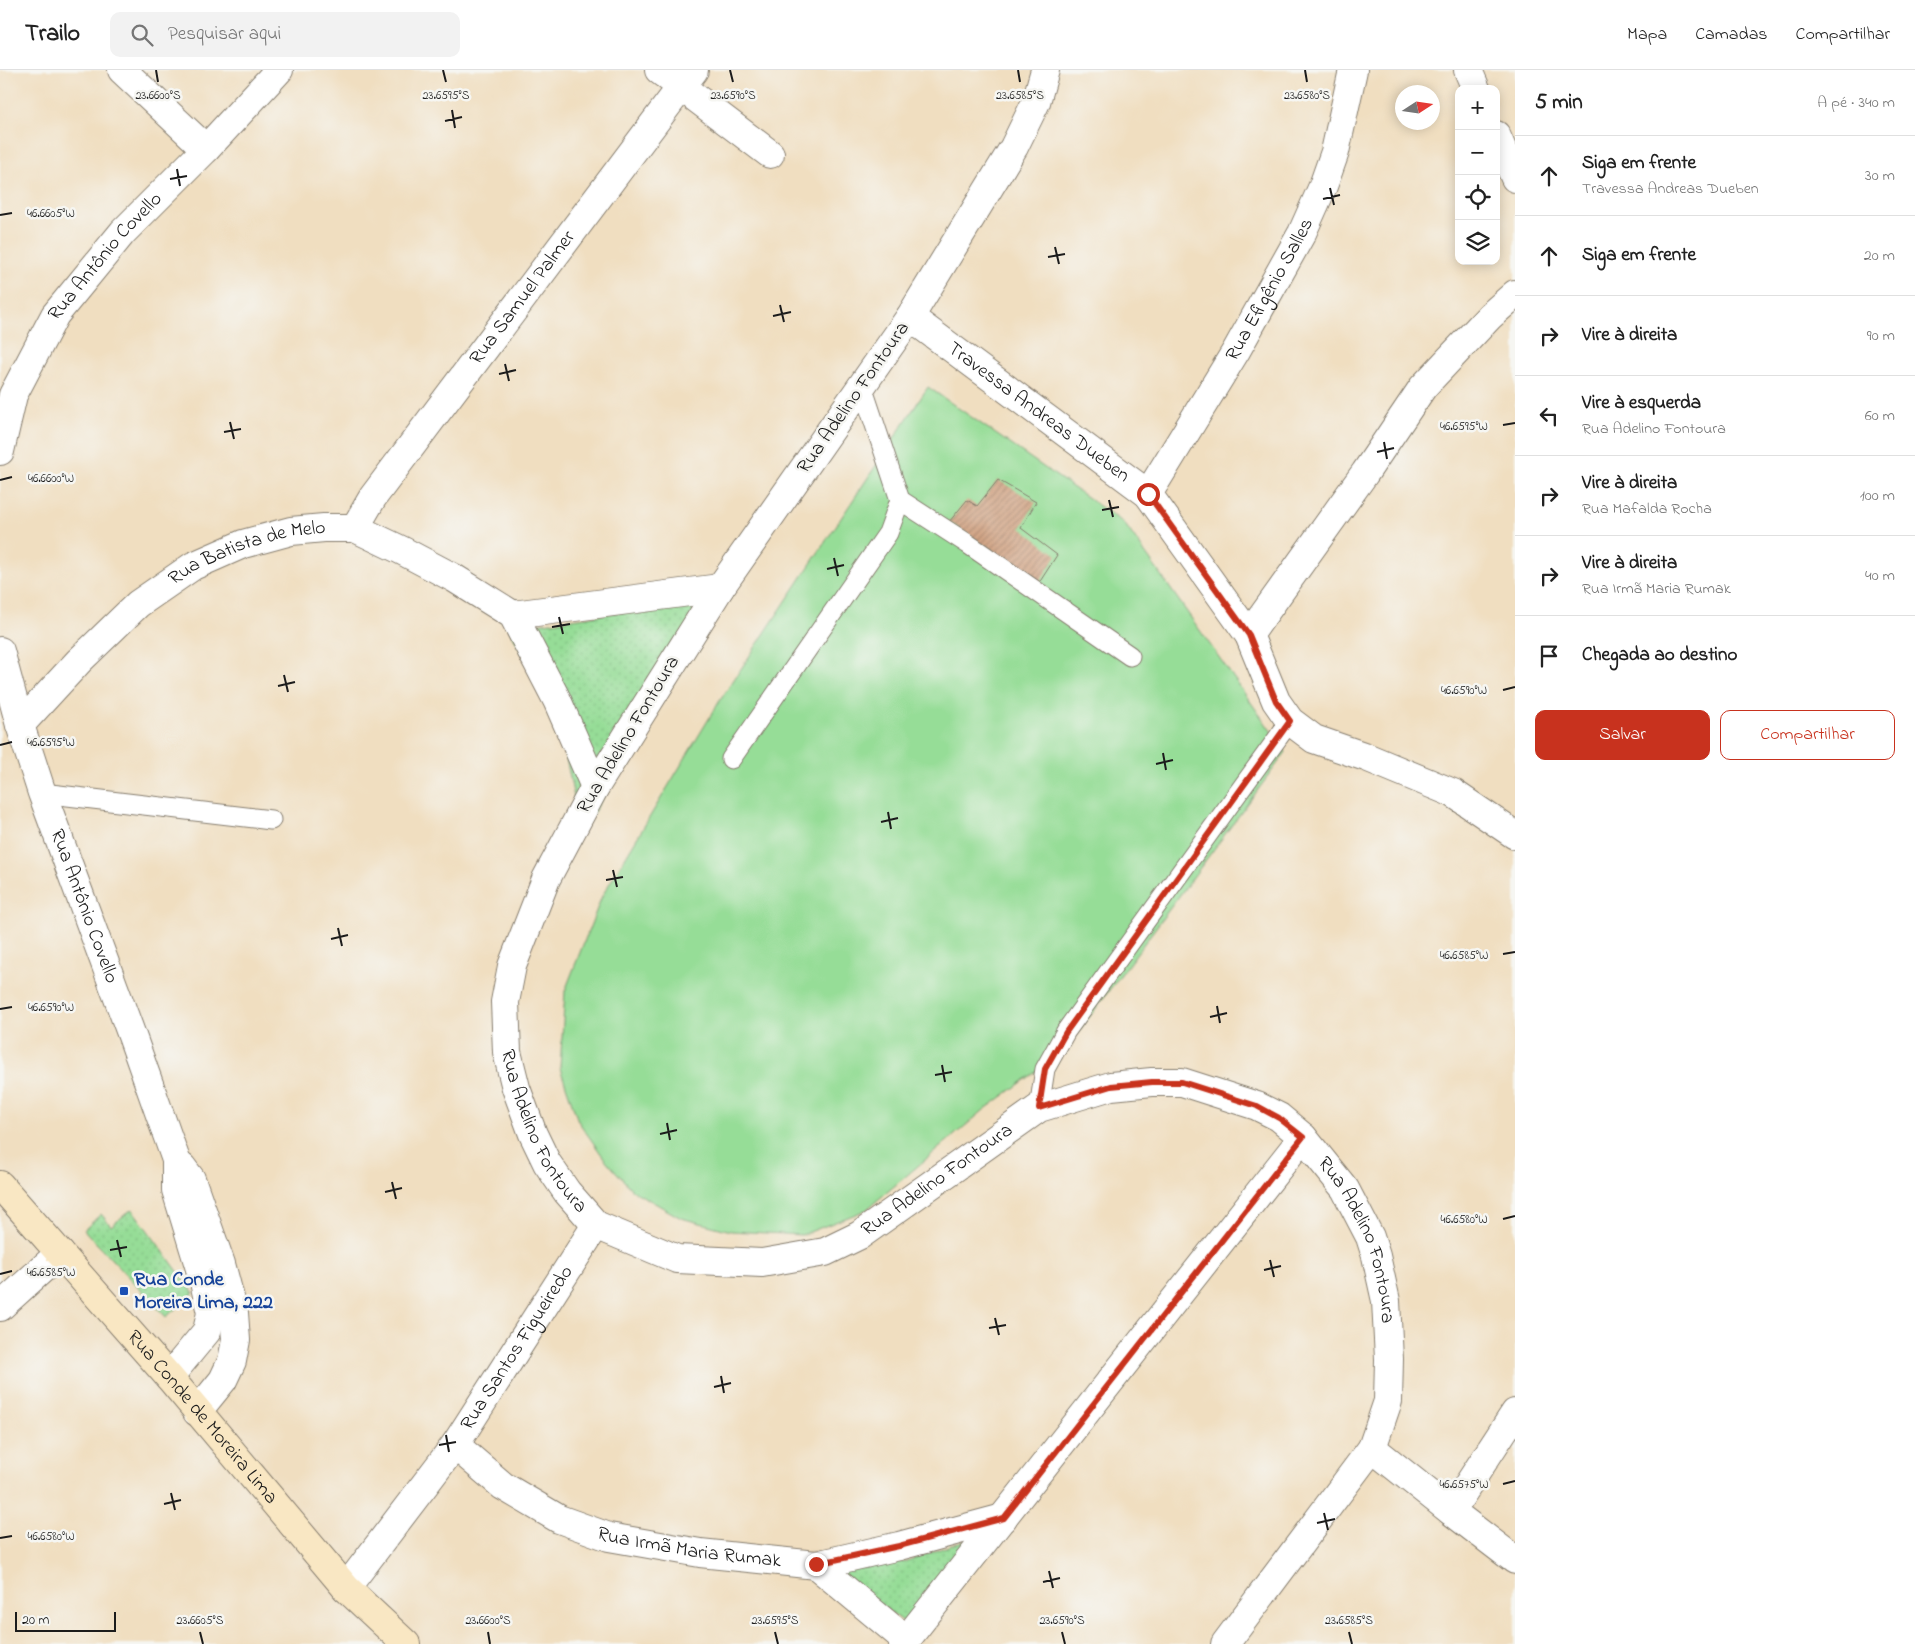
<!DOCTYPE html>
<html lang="pt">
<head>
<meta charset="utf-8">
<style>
  :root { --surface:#fff; --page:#f2f2f2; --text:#222; --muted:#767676; --line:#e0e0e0; --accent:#c8321e }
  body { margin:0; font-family:"Indie Flower",sans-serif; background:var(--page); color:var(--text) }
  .controls { position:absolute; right:15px; top:15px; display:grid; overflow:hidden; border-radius:10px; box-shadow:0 2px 12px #0003 }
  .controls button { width:45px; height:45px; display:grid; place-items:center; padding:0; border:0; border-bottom:1px solid var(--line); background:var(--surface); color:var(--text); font:25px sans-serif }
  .compass { position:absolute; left:1395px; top:15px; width:45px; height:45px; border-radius:50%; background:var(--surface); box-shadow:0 2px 12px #0003; rotate:78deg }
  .scale { position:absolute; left:15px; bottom:12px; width:101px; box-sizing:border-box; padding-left:5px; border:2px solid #1c1c1c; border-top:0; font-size:14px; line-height:18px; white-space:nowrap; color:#1c1c1c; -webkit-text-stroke:4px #f6f6f2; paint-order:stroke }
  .stop { position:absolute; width:15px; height:15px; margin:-11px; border:4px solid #c8321e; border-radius:50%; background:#fff }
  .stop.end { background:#c8321e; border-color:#fff; box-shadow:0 1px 5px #0008 }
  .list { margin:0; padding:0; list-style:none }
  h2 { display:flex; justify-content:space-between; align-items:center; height:65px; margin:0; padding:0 20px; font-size:21px }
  h2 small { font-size:16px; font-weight:400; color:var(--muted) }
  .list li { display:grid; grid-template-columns:32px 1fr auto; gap:15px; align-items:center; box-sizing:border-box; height:80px; padding:0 20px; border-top:1px solid var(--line) }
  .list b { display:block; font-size:19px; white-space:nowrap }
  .list p { margin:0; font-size:16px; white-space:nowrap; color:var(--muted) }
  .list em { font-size:16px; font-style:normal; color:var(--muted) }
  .actions { display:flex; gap:10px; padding:15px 20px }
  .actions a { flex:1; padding:11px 0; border:1px solid var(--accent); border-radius:10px; text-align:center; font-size:18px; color:var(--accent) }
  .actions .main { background:var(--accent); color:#fff }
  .icon { flex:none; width:28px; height:28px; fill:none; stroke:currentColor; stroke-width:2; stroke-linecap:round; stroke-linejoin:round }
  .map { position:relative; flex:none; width:1515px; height:1574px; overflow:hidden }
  header { display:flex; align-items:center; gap:30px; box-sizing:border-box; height:70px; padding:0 25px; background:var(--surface); border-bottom:1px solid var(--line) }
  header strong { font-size:24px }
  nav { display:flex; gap:28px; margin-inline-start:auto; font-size:18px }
  .search { width:350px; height:45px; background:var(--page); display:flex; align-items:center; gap:12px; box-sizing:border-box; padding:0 18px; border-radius:10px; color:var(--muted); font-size:19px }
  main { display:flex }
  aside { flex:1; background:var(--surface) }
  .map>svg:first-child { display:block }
</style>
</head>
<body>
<header>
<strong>Trailo</strong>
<div class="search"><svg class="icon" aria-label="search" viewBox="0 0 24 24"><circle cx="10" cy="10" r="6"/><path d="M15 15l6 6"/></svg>Pesquisar aqui</div>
<nav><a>Mapa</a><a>Camadas</a><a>Compartilhar</a></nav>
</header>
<main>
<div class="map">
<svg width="1515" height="1574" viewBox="0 0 1515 1574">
  <defs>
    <pattern id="park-dots" width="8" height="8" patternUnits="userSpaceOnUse" patternTransform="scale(1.25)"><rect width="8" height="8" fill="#96dd97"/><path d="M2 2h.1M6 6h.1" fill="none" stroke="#81bd82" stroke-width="1.8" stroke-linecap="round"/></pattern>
    <pattern id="building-hatch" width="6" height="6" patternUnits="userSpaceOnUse" patternTransform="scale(1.25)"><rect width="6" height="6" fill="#d0a181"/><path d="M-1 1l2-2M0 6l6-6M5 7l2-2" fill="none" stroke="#a88269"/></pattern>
  </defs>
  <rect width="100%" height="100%" fill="#f6f6f2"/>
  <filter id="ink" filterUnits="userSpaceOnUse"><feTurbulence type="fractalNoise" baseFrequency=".02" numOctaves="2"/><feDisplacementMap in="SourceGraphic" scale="10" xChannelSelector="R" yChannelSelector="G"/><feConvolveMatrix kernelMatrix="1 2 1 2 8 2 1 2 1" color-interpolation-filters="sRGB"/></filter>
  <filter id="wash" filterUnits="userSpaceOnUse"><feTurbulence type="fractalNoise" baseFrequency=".0096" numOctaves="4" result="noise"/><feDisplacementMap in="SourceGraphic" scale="20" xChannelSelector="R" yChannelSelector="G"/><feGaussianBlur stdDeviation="1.12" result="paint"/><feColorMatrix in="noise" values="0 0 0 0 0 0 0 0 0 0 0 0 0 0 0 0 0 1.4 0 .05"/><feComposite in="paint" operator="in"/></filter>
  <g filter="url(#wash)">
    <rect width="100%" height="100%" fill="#f0dec0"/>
    <path fill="url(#park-dots)" stroke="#597c5a" d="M726 527 581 763 559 653 509 558Z
      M132 1139 194 1223 166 1247 84 1160 101 1144 111 1156Z
      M976 1466 910 1556 833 1502 904 1492Z"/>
    <path fill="#96dd97" stroke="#597c5a" d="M928 317 1124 453 1286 682 1059 988 1033 1004 984 1040 866 1140 802 1165 731 1161 681 1148 632 1120 604 1088 578 1051 560 998 565 921 602 826 719 632Z"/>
    <g id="blocks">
      <path fill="url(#building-hatch)" d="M998 410 1036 432 1021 458 1057 485 1039 513 949 452 967 430 977 436Z"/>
    </g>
  </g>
  <g filter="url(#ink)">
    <use href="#blocks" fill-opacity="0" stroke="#867d6e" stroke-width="1"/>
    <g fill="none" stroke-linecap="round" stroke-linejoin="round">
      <g stroke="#867d6e" stroke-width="21">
        <path id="lane" d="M900 430 968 474 1130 586
          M731 689 888 463 900 430 862 316
          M42 723 271 750
          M1039 1038 1045 999 1066 961 1290 651"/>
      </g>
      <g stroke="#867d6e" stroke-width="30">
        <g id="street">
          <path d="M122 0 206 79"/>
          <path d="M659 0 770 84"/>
          <path id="s1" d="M1045 0 1036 32 1014 77 910 247 720 518 595 717 546 809 512 896 505 932 507 982 516 1018 533 1064 547 1093 567 1122 596 1155 677 1189 762 1193 825 1182 860 1165 1039 1038 1111 1016 1152 1012H1182L1257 1036 1279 1047 1303 1067 1345 1119 1370 1167 1376 1186 1386 1231 1389 1289 1388 1331 1372 1378"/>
          <path d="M1468 0 1476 19"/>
          <path d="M1496 65 1515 108"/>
          <path id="s2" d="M910 247 1148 424 1249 565 1276 631 1290 651 1314 669 1366 687 1453 723 1515 765"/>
          <path id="s3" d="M0 381 13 325 55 245 123 162 206 79 279 0"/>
          <path id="s4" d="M1148 424 1236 281 1302 163 1323 116 1335 82 1353 0"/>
          <path id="s5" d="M355 458 373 427 694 0"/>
          <path d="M513 545 720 518"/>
          <path d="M1249 565 1365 403 1423 317 1490 246 1515 224"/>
          <path id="s6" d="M0 581 20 655 42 723 132 966 176 1090V1120L204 1212 211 1243 207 1261 169 1307"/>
          <path id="s7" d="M20 655 79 591 138 534 193 496 243 474 291 461 324 458H355L401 480 454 508 513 545 557 630 595 717"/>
          <path d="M182 1097 191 1109 221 1194 234 1243 236 1270 232 1291 223 1310 197 1342"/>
          <path d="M0 1237 60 1183"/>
          <path id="s8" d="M455 1375 503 1416 559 1449 609 1467 700 1483 816 1495 899 1476 1003 1448"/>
          <path d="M1451 1441 1515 1490"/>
          <path d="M816 1495 906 1570"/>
          <path id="s9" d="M346 1518 455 1375 596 1155"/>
          <path d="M903 1574 1303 1067"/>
          <path d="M1225 1574 1372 1378 1451 1441 1515 1343"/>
        </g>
      </g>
      <g stroke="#867d6e" stroke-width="30">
        <g id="secondary">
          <path id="s10" d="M0 1115 169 1307 346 1518 406 1574"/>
        </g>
      </g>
      <use href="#lane" stroke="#fff" stroke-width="19"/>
      <use href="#street" stroke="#fff" stroke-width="28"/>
      <use href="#secondary" stroke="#f9e7c3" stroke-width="28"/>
    </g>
  </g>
  <g fill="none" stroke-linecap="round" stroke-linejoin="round" filter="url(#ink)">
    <path stroke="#c8321e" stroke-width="6" d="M816 1494 899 1476 1004 1448 1303 1067 1279 1048 1257 1036 1182 1012H1152L1111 1016 1039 1038 1045 999 1066 962 1290 651 1276 631 1249 565 1148 424"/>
  </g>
  <path fill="none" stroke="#1c1c1c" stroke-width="2" d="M156 0 158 12M443 0 446 12M730 0 733 12M1018 0 1020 12M1305 0 1307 12M452 40 455 58M445 51 462 47M177 99 180 116M170 109 187 106M1330 118 1334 135M1323 129 1340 125M0 145 12 143M1055 177 1059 194M1048 187 1065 184M780 235 784 252M773 246 791 242M505 294 509 311M499 304 516 300M230 352 234 369M1503 355 1515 353M224 362 241 359M1384 372 1387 389M1377 382 1394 378M0 410 12 407M1109 430 1113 447M1102 440 1119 437M834 488 838 506M827 499 844 495M559 547 563 564M552 557 570 554M284 605 288 622M278 616 295 612M1503 620 1515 617M0 675 12 672M1163 683 1166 700M1156 694 1173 690M888 742 891 759M881 752 898 748M613 800 617 817M606 810 623 807M338 858 342 876M331 869 348 865M1503 884 1515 882M1217 936 1220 953M0 939 12 937M1210 947 1227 943M942 995 945 1012M935 1005 952 1002M667 1053 670 1070M660 1064 677 1060M392 1112 396 1129M385 1122 402 1118M1503 1149 1515 1146M117 1170 121 1187M110 1180 127 1177M1270 1190 1274 1207M1264 1200 1281 1196M0 1204 12 1201M995 1248 999 1265M989 1258 1006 1255M721 1306 724 1323M714 1317 731 1313M446 1365 449 1382M439 1375 456 1372M1503 1414 1515 1411M171 1423 175 1440M164 1434 181 1430M1324 1443 1328 1460M1317 1453 1335 1449M0 1468 12 1466M1049 1501 1053 1518M1043 1512 1060 1508M200 1562 203 1574M488 1562 490 1574M775 1562 778 1574M1062 1562 1065 1574M1349 1562 1352 1574"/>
  <rect fill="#1a4fb4" stroke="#f6f6f2" stroke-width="2" x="119" y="1216" width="10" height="10" rx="2.5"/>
  <g text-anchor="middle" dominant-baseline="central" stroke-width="5" stroke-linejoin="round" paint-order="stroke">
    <g font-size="20" fill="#1c1c1c" stroke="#f6f6f2">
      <text stroke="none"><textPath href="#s3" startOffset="225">Rua Antônio Covello</textPath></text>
      <text stroke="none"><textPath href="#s4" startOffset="238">Rua Efigênio Salles</textPath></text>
      <text stroke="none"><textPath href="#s5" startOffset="285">Rua Samuel Palmer</textPath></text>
      <text transform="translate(854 328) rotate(-55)">Rua Adelino Fontoura</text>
      <text stroke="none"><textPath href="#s2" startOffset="160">Travessa Andreas Dueben</textPath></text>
      <text stroke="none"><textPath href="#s7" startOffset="292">Rua Batista de Melo</textPath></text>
      <text transform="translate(629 665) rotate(-59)">Rua Adelino Fontoura</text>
      <text stroke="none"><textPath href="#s6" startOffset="269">Rua Antônio Covello</textPath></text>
      <text stroke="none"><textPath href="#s1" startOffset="1221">Rua Adelino Fontoura</textPath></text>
      <text stroke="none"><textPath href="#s1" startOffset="1701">Rua Adelino Fontoura</textPath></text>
      <text stroke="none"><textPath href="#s1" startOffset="2226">Rua Adelino Fontoura</textPath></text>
      <text stroke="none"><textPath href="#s9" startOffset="295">Rua Santos Figueiredo</textPath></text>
      <text stroke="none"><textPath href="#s10" startOffset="308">Rua Conde de Moreira Lima</textPath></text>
      <text stroke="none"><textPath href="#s8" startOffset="262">Rua Irmã Maria Rumak</textPath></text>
    </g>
    <g font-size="20" font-weight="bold" fill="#164399" stroke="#f6f6f2" text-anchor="start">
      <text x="134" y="1210">Rua Conde<tspan x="134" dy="23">Moreira Lima, 222</tspan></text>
    </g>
  </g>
  <g font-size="12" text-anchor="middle" fill="#1c1c1c" stroke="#f6f6f2" stroke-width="5" stroke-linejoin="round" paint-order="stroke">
    <text x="158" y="29">23.6600°S</text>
    <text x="446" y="29">23.6595°S</text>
    <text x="733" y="29">23.6590°S</text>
    <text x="1020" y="29">23.6585°S</text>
    <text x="1307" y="29">23.6580°S</text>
    <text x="51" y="147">46.6605°W</text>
    <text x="1464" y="360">46.6595°W</text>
    <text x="51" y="412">46.6600°W</text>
    <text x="1464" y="624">46.6590°W</text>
    <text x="51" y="676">46.6595°W</text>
    <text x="1464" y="889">46.6585°W</text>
    <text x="51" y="941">46.6590°W</text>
    <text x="1464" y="1153">46.6580°W</text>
    <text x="51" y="1206">46.6585°W</text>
    <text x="1464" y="1418">46.6575°W</text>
    <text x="51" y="1470">46.6580°W</text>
    <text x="200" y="1554">23.6605°S</text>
    <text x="488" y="1554">23.6600°S</text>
    <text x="775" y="1554">23.6595°S</text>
    <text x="1062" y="1554">23.6590°S</text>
    <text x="1349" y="1554">23.6585°S</text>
  </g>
</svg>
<div class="controls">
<button>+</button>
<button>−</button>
<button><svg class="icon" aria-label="locate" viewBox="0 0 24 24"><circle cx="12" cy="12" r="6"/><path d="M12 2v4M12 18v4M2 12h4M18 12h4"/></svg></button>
<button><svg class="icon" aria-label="layers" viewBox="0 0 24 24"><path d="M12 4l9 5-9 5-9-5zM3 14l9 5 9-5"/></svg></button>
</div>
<svg class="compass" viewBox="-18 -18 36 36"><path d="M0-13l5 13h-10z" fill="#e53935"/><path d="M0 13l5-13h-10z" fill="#767676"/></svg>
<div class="scale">20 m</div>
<div class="stop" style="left:1148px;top:424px"></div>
<div class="stop end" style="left:816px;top:1494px"></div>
</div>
<aside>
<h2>5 min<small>A pé · 340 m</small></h2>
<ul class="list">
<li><svg class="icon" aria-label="ahead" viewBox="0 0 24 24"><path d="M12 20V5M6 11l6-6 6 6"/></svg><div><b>Siga em frente</b><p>Travessa Andreas Dueben</p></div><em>30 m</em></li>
<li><svg class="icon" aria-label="ahead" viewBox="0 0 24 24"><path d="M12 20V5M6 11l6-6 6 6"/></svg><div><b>Siga em frente</b></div><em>20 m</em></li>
<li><svg class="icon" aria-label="right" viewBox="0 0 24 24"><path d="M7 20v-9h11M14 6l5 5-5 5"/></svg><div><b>Vire à direita</b></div><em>90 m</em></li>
<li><svg class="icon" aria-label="left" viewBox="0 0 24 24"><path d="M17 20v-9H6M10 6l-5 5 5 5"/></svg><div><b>Vire à esquerda</b><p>Rua Adelino Fontoura</p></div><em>60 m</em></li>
<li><svg class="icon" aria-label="right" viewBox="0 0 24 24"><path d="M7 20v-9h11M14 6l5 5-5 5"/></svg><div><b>Vire à direita</b><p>Rua Mafalda Rocha</p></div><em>100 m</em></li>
<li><svg class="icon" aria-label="right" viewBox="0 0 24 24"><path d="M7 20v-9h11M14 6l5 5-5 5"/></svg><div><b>Vire à direita</b><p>Rua Irmã Maria Rumak</p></div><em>40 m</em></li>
<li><svg class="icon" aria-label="arrive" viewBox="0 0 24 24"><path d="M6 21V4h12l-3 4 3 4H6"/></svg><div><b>Chegada ao destino</b></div></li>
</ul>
<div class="actions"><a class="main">Salvar</a><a>Compartilhar</a></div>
</aside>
</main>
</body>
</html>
